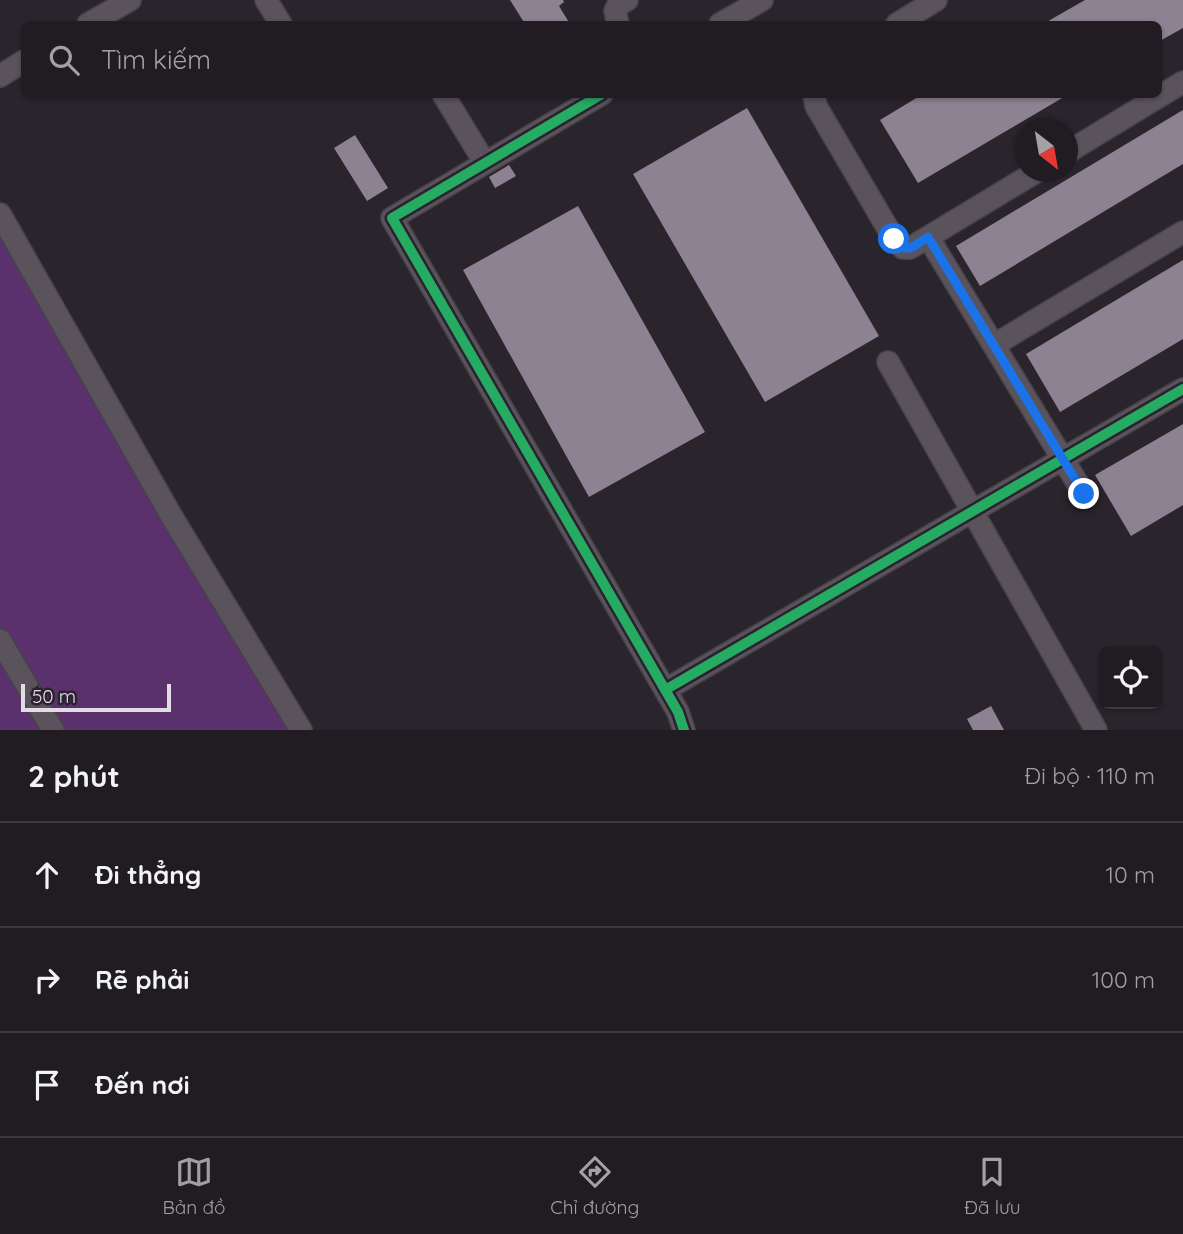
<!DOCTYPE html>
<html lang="vi">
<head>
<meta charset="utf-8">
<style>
  :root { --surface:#201c21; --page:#28252a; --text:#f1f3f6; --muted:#a2a1a5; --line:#3d3a3f; --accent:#a29ca5 }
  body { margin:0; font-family:Quicksand,sans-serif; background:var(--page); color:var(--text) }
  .controls { position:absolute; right:21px; bottom:21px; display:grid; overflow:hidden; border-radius:10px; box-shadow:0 2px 5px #0004 }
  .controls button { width:63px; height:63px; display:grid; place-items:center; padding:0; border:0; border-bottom:2px solid var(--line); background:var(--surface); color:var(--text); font:35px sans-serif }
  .compass { position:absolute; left:1015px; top:119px; width:63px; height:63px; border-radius:50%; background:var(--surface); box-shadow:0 2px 5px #0004; rotate:149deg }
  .scale { position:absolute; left:21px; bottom:18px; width:150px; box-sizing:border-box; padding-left:7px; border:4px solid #e2dce6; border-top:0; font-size:19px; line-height:24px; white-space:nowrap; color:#e2dce6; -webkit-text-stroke:5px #2b222f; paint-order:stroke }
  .stop { position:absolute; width:21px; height:21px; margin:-16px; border:5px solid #1a73e8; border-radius:50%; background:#fff }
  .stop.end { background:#1a73e8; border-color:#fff; box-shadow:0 2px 7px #0008 }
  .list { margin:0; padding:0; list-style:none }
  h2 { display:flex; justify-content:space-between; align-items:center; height:91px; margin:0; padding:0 28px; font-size:30px }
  h2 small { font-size:23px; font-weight:400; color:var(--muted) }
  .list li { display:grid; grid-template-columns:46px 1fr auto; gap:21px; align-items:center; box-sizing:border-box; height:105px; padding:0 28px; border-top:2px solid var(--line) }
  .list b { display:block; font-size:26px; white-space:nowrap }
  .list em { font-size:23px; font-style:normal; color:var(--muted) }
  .icon { flex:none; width:38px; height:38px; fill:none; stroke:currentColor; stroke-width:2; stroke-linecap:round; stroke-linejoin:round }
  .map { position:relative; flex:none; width:1183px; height:730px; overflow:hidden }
  .search { position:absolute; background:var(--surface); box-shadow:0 2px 5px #0004; left:21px; right:21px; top:21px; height:77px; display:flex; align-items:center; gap:18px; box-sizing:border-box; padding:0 24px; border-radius:10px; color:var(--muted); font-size:26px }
  .sheet { height:406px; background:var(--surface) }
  nav { display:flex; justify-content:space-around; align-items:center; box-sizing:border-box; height:98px; border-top:2px solid var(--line); background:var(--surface); font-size:19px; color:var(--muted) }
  nav a { display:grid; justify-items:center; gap:4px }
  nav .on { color:var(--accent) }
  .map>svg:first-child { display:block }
</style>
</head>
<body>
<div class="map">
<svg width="1183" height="730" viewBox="0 0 1183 730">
  <rect width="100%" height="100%" fill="#2a252c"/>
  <path fill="#5a316c" d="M0 229 293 730H0Z"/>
  <path fill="#8c8291" d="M510 0H563L564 2 559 6 570 24H525Z
    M1085 0H1183V28L1158 42V24H1043Z
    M923 94H1069L918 183 880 120Z
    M747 108 879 336 765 402 633 174Z
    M1183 110V164L980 286 956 246Z
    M355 135 388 188 367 201 334 148Z
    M509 165 516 176 495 188 489 177Z
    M578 206 705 432 589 497 463 270Z
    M1183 260V339L1060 412 1026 354Z
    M1183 424V505L1131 536 1095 475Z
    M991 706 1004 730H973L967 719Z"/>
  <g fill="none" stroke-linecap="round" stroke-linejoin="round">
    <g stroke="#474349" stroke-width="24">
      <path id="minor" d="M266 0 281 24
        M88 24 130 0
        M618 24 615 11 618 5 627 0
        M720 24 762 0
        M897 24 936 0
        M0 76 24 61
        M443 94 485 163
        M602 94 392 218 678 712 684 730
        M814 94 816 106 894 239 903 248H910L1036 172
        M1068 152 1183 82
        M0 214 172 517 301 730
        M928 237 1084 494
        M994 345 1183 232
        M888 362 1096 730
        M0 640 53 730
        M665 690 1183 389"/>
    </g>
    <use href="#minor" stroke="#5a535c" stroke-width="21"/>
    <g stroke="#2b222f" stroke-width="15">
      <path id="cycleway" d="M602 94 392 218 678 712 684 730
        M665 690 1183 389"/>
    </g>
    <use href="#cycleway" stroke="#26ab63" stroke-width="10"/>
  </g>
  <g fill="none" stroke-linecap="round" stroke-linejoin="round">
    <path stroke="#1a73e8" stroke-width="9" d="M894 239 904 248H911L928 237 1084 494"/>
  </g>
</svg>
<div class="controls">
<button><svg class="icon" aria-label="locate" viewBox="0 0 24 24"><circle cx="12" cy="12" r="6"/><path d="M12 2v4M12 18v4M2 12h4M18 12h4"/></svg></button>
</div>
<svg class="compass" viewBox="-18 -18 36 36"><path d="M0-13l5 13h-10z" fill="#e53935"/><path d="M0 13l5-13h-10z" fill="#a2a1a5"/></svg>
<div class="scale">50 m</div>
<div class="stop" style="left:894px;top:239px"></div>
<div class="stop end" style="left:1084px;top:494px"></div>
<div class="search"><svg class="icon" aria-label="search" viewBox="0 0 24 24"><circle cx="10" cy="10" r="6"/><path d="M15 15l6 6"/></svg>Tìm kiếm</div>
</div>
<section class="sheet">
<h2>2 phút<small>Đi bộ · 110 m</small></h2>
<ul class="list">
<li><svg class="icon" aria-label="ahead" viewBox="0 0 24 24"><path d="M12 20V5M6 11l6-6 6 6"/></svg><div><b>Đi thẳng</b></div><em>10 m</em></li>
<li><svg class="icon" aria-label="right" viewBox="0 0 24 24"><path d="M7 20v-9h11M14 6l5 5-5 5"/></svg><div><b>Rẽ phải</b></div><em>100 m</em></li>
<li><svg class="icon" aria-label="arrive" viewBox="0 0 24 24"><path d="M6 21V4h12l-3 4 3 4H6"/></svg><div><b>Đến nơi</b></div></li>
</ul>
</section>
<nav>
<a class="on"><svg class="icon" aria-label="map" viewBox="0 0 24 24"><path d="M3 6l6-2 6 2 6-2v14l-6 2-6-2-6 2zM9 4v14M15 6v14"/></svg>Bản đồ</a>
<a><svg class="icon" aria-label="directions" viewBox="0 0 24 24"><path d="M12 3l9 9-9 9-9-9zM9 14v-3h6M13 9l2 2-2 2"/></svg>Chỉ đường</a>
<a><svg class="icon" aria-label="saved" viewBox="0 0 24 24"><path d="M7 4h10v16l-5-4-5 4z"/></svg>Đã lưu</a>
</nav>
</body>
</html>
